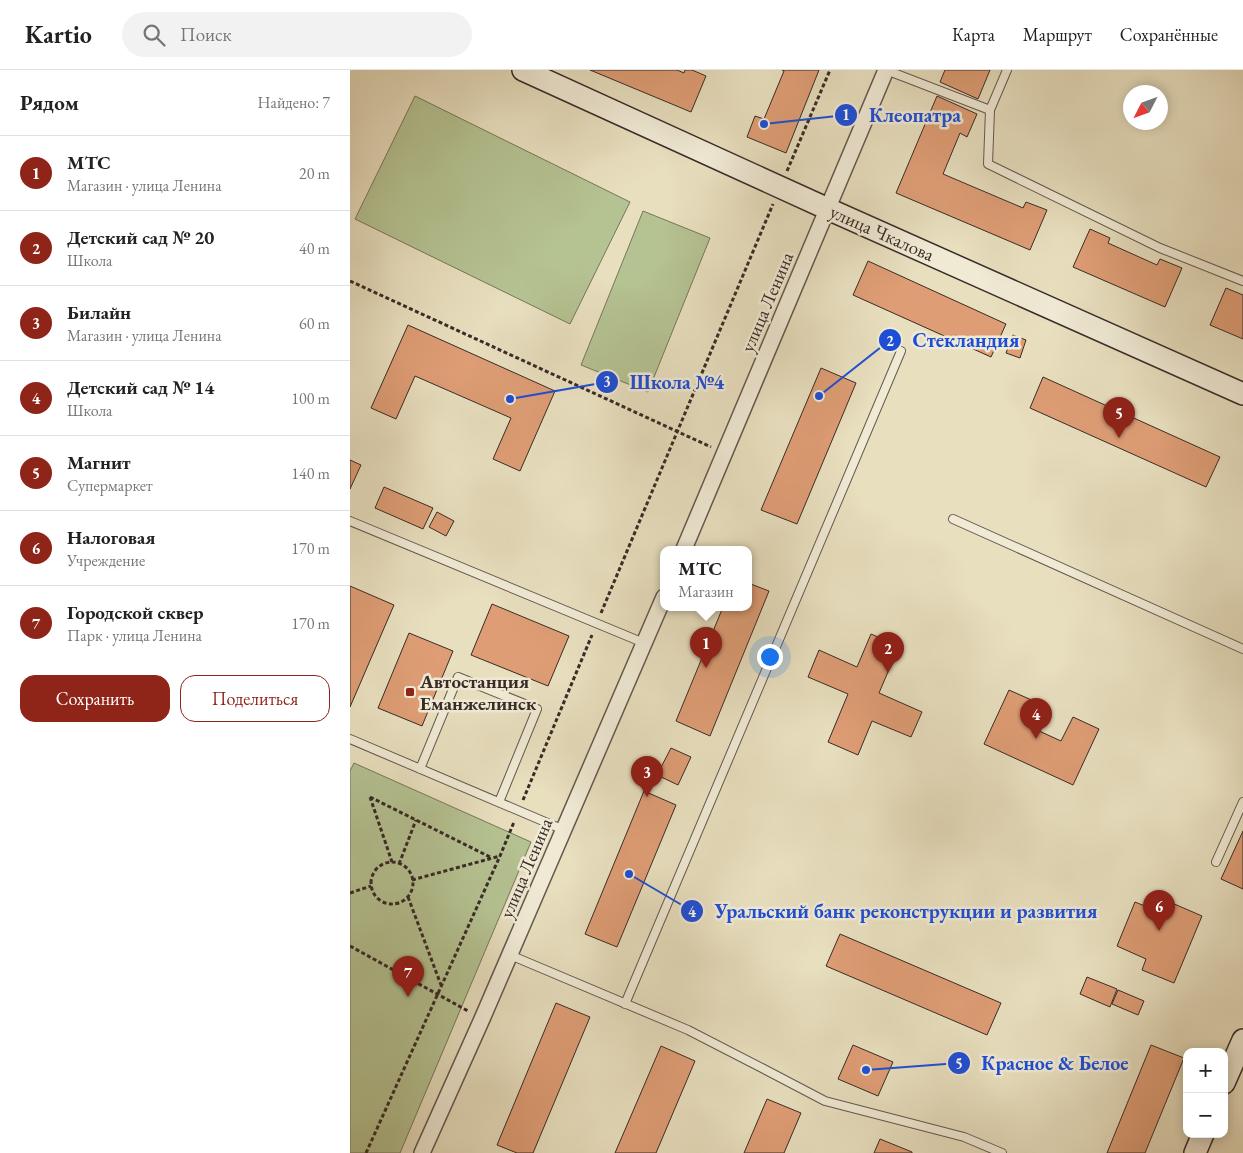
<!DOCTYPE html>
<html lang="ru">
<head>
<meta charset="utf-8">
<style>
  :root { --surface:#fff; --page:#f2f2f2; --text:#222; --muted:#767676; --line:#e0e0e0; --accent:#8f2418 }
  body { margin:0; font-family:"EB Garamond",serif; background:var(--page); color:var(--text) }
  .controls { position:absolute; right:15px; bottom:15px; display:grid; overflow:hidden; border-radius:10px; box-shadow:0 2px 12px #0003 }
  .controls button { width:45px; height:45px; display:grid; place-items:center; padding:0; border:0; border-bottom:1px solid var(--line); background:var(--surface); color:var(--text); font:25px sans-serif }
  .compass { position:absolute; left:773px; top:15px; width:45px; height:45px; border-radius:50%; background:var(--surface); box-shadow:0 2px 12px #0003; rotate:228deg }
  .you { position:absolute; left:419px; top:586px; width:18px; height:18px; margin:-12px; border:4px solid #fff; border-radius:50%; background:#1a73e8; box-shadow:0 0 0 8px #1a73e833 }
  .badge { display:grid; place-items:center; width:32px; height:32px; border-radius:50%; background:var(--accent); color:#fff; font-size:16px; font-weight:700 }
  .pin { position:absolute; translate:-50% -41px; filter:drop-shadow(0 1px 2px #0008) }
  .pin::after { content:''; position:absolute; top:26px; width:18px; height:15px; background:inherit; clip-path:polygon(0 0,100% 0,50% 100%) }
  .popup { position:absolute; left:310px; top:476px; width:92px; height:65px; box-sizing:border-box; display:grid; place-content:center; border-radius:10px; background:var(--surface); filter:drop-shadow(0 1px 4px #0005); font-size:16px; white-space:nowrap; color:var(--muted) }
  .popup b { font-size:19px; color:var(--text) }
  .popup::after { content:''; position:absolute; left:50%; top:100%; margin-left:-10px; border:10px solid transparent; border-top-color:var(--surface) }
  .list { margin:0; padding:0; list-style:none }
  h2 { display:flex; justify-content:space-between; align-items:center; height:65px; margin:0; padding:0 20px; font-size:21px }
  h2 small { font-size:16px; font-weight:400; color:var(--muted) }
  .list li { display:grid; grid-template-columns:32px 1fr auto; gap:15px; align-items:center; box-sizing:border-box; height:75px; padding:0 20px; border-top:1px solid var(--line) }
  .list b { display:block; font-size:19px; white-space:nowrap }
  .list p { margin:0; font-size:16px; white-space:nowrap; color:var(--muted) }
  .list em { font-size:16px; font-style:normal; color:var(--muted) }
  .actions { display:flex; gap:10px; padding:15px 20px }
  .actions a { flex:1; padding:11px 0; border:1px solid var(--accent); border-radius:15px; text-align:center; font-size:18px; color:var(--accent) }
  .actions .main { background:var(--accent); color:#fff }
  .icon { flex:none; width:28px; height:28px; fill:none; stroke:currentColor; stroke-width:2; stroke-linecap:round; stroke-linejoin:round }
  .map { position:relative; flex:none; width:893px; height:1083px; overflow:hidden }
  header { display:flex; align-items:center; gap:30px; box-sizing:border-box; height:70px; padding:0 25px; background:var(--surface); border-bottom:1px solid var(--line) }
  header strong { font-size:24px }
  nav { display:flex; gap:28px; margin-inline-start:auto; font-size:18px }
  .search { width:350px; height:45px; background:var(--page); display:flex; align-items:center; gap:12px; box-sizing:border-box; padding:0 18px; border-radius:28px; color:var(--muted); font-size:19px }
  main { display:flex }
  aside { flex:1; background:var(--surface) }
  .map>svg:first-child { display:block }
</style>
</head>
<body>
<header>
<strong>Kartio</strong>
<div class="search"><svg class="icon" aria-label="search" viewBox="0 0 24 24"><circle cx="10" cy="10" r="6"/><path d="M15 15l6 6"/></svg>Поиск</div>
<nav><a>Карта</a><a>Маршрут</a><a>Сохранённые</a></nav>
</header>
<main>
<aside>
<h2>Рядом<small>Найдено: 7</small></h2>
<ul class="list">
<li><span class="badge">1</span><div><b>МТС</b><p>Магазин · улица Ленина</p></div><em>20 m</em></li>
<li><span class="badge">2</span><div><b>Детский сад № 20</b><p>Школа</p></div><em>40 m</em></li>
<li><span class="badge">3</span><div><b>Билайн</b><p>Магазин · улица Ленина</p></div><em>60 m</em></li>
<li><span class="badge">4</span><div><b>Детский сад № 14</b><p>Школа</p></div><em>100 m</em></li>
<li><span class="badge">5</span><div><b>Магнит</b><p>Супермаркет</p></div><em>140 m</em></li>
<li><span class="badge">6</span><div><b>Налоговая</b><p>Учреждение</p></div><em>170 m</em></li>
<li><span class="badge">7</span><div><b>Городской сквер</b><p>Парк · улица Ленина</p></div><em>170 m</em></li>
</ul>
<div class="actions"><a class="main">Сохранить</a><a>Поделиться</a></div>
</aside>
<div class="map">
<svg width="893" height="1083" viewBox="0 0 893 1083">
  <rect width="100%" height="100%" fill="#e8dfbf"/>
  <filter id="stains"><feTurbulence type="fractalNoise" baseFrequency=".004" numOctaves="4"/><feColorMatrix values="0 0 0 0 .2 0 0 0 0 .09 0 0 0 0 .02 0 0 0 .5 -.17"/></filter>
  <radialGradient id="worn" r=".72"><stop offset=".6" stop-color="#630" stop-opacity="0"/><stop offset="1" stop-color="#630" stop-opacity=".3"/></radialGradient>
  <path fill="#b5c292" stroke="#76765c" d="M65 26 280 132 220 254 5 149Z
    M293 141 360 168 298 322 231 295Z
    M4 693 181 772 50 1083H0V701Z"/>
  <path fill="#de9d75" stroke="#382b27" d="M240 0H327L334 3 335 0H342L356 6 341 42Z
    M432 0H469L436 83 397 67 405 46 414 49 434 1Z
    M595 0H640L628 29 590 12Z
    M587 26 627 44 617 67 610 63 593 104 673 138 676 132 697 140 680 180 546 123Z
    M740 159 760 168 758 173 807 195 810 189 832 198 815 237 723 197Z
    M518 191 656 254 641 287 503 225Z
    M876 218 893 225V269L860 255Z
    M58 255 205 321 170 401 143 389 161 348 65 306 46 349 21 338Z
    M663 265 676 270 670 288 656 283Z
    M471 298 506 313 447 454 411 440Z
    M693 307 870 387 856 417 680 338Z
    M0 390 11 395 0 419Z
    M34 417 83 438 73 459 25 438Z
    M87 442 104 451 96 466 79 457Z
    M398 513 419 521 360 666 326 651 373 537H398Z
    M0 516 44 535 0 637Z
    M142 534 219 566 198 616 121 585Z
    M59 563 103 581 72 656 28 638Z
    M521 564 549 576 529 623 572 642 561 667 522 651 508 685 478 672 498 624 458 607 469 580 507 597Z
    M659 620 686 632 676 655 711 671 723 647 749 659 723 715 634 674Z
    M321 678 341 687 328 715 307 705Z
    M294 721 326 735 267 877 235 864Z
    M893 761V819L871 809Z
    M785 832 817 845 822 833 852 846 824 913 792 900 796 889 767 876Z
    M490 864 651 933 637 965 476 896Z
    M737 907 767 919 760 937 730 924Z
    M768 920 794 931 788 945 762 934Z
    M206 933 240 947 183 1083H167L147 1075Z
    M503 975 543 992 528 1026 488 1009Z
    M801 975 834 988 795 1083H757Z
    M311 976 345 991 306 1083H265Z
    M417 1029 451 1043 434 1083H394Z
    M530 1069 562 1082V1083H524Z"/>
  <g fill="none" stroke-linecap="round" stroke-linejoin="round">
    <g stroke="#64584d" stroke-width="10">
      <path id="lane" d="M536 0 640 40
        M657 0 640 40 638 94 810 178 893 211
        M603 449 893 579
        M0 451 294 573
        M0 669 214 760
        M70 699 108 607 187 639 149 732
        M866 792 893 732
        M160 885 338 960 412 998 475 1031 614 1067 652 1083
        M275 934 551 281"/>
    </g>
    <g stroke="#64584d" stroke-width="18">
      <path id="street" d="M334 479 536 0
        M72 1083 132 949 314 527"/>
    </g>
    <g stroke="#382b27" stroke-width="24">
      <path id="secondary" d="M173 0 478 139 893 324
        M874 1013 893 970
        M845 1083 853 1064"/>
    </g>
    <path stroke="#382b27" stroke-width="3" stroke-dasharray="4 2.5" stroke-linecap="butt" d="M437 101 480 0
      M0 211 361 377
      M251 543 423 134
      M20 727 142 788
      M20 727 42 792
      M173 730 242 565
      M21 813a21 21 0 1 1 42 0a21 21 0 1 1-42 0Z
      M49 794 66 750
      M62 810 150 786
      M0 823 21 816
      M58 827 91 915
      M0 876 118 941
      M16 1083 150 786 164 752"/>
    <use href="#lane" stroke="#f0ead5" stroke-width="8"/>
    <use href="#street" stroke="#f0ead5" stroke-width="15"/>
    <use href="#secondary" stroke="#f0ead5" stroke-width="21"/>
  </g>
  <rect fill="#8f2418" stroke="#f0ead5" stroke-width="2" x="55" y="617" width="10" height="10" rx="2.5"/>
  <g text-anchor="middle" dominant-baseline="central" stroke-width="5" stroke-linejoin="round" paint-order="stroke">
    <g font-size="19" fill="#382b27" stroke="#f0ead5">
      <text transform="translate(532 163) rotate(24)">улица Чкалова</text>
      <text transform="translate(417 232) rotate(-67)">улица Ленина</text>
      <text transform="translate(176 798) rotate(-67)">улица Ленина</text>
    </g>
    <g font-size="19" font-weight="bold" fill="#382b27" stroke="#f0ead5" text-anchor="start">
      <text x="70" y="611">Автостанция<tspan x="70" dy="22">Еманжелинск</tspan></text>
    </g>
  </g>
  <path fill="none" stroke="#1d4ed8" stroke-width="2" d="M414 54L496 45M469 326L540 270M160 329L257 312M279 804L342 841M516 1000L609 993"/>
  <g fill="#1d4ed8" stroke="#f0ead5" stroke-width="2">
    <circle cx="414" cy="54" r="5"/>
    <circle cx="469" cy="326" r="5"/>
    <circle cx="160" cy="329" r="5"/>
    <circle cx="279" cy="804" r="5"/>
    <circle cx="516" cy="1000" r="5"/>
    <circle cx="496" cy="45" r="12"/>
    <circle cx="540" cy="270" r="12"/>
    <circle cx="257" cy="312" r="12"/>
    <circle cx="342" cy="841" r="12"/>
    <circle cx="609" cy="993" r="12"/>
  </g>
  <g font-size="15" text-anchor="middle" font-weight="bold" fill="#fff">
    <text x="496" y="50">1</text>
    <text x="540" y="276">2</text>
    <text x="257" y="317">3</text>
    <text x="342" y="847">4</text>
    <text x="609" y="999">5</text>
  </g>
  <g font-size="20" text-anchor="middle" font-weight="bold" fill="#1d4ed8" stroke="#f0ead5" stroke-width="5" stroke-linejoin="round" paint-order="stroke">
    <text x="565" y="52">Клеопатра</text>
    <text x="616" y="277">Стекландия</text>
    <text x="327" y="319">Школа №4</text>
    <text x="556" y="848">Уральский банк реконструкции и развития</text>
    <text x="705" y="1000">Красное &amp; Белое</text>
  </g>
  <rect width="100%" height="100%" filter="url(#stains)"/>
  <rect width="100%" height="100%" fill="url(#worn)"/>
</svg>
<div class="controls">
<button>+</button>
<button>−</button>
</div>
<svg class="compass" viewBox="-18 -18 36 36"><path d="M0-13l5 13h-10z" fill="#e53935"/><path d="M0 13l5-13h-10z" fill="#767676"/></svg>
<div class="you"></div>
<div class="pin badge" style="left:356px;top:598px">1</div>
<div class="popup"><b>МТС</b>Магазин</div>
<div class="pin badge" style="left:538px;top:603px">2</div>
<div class="pin badge" style="left:297px;top:727px">3</div>
<div class="pin badge" style="left:686px;top:669px">4</div>
<div class="pin badge" style="left:769px;top:368px">5</div>
<div class="pin badge" style="left:809px;top:861px">6</div>
<div class="pin badge" style="left:58px;top:927px">7</div>
</div>
</main>
</body>
</html>
